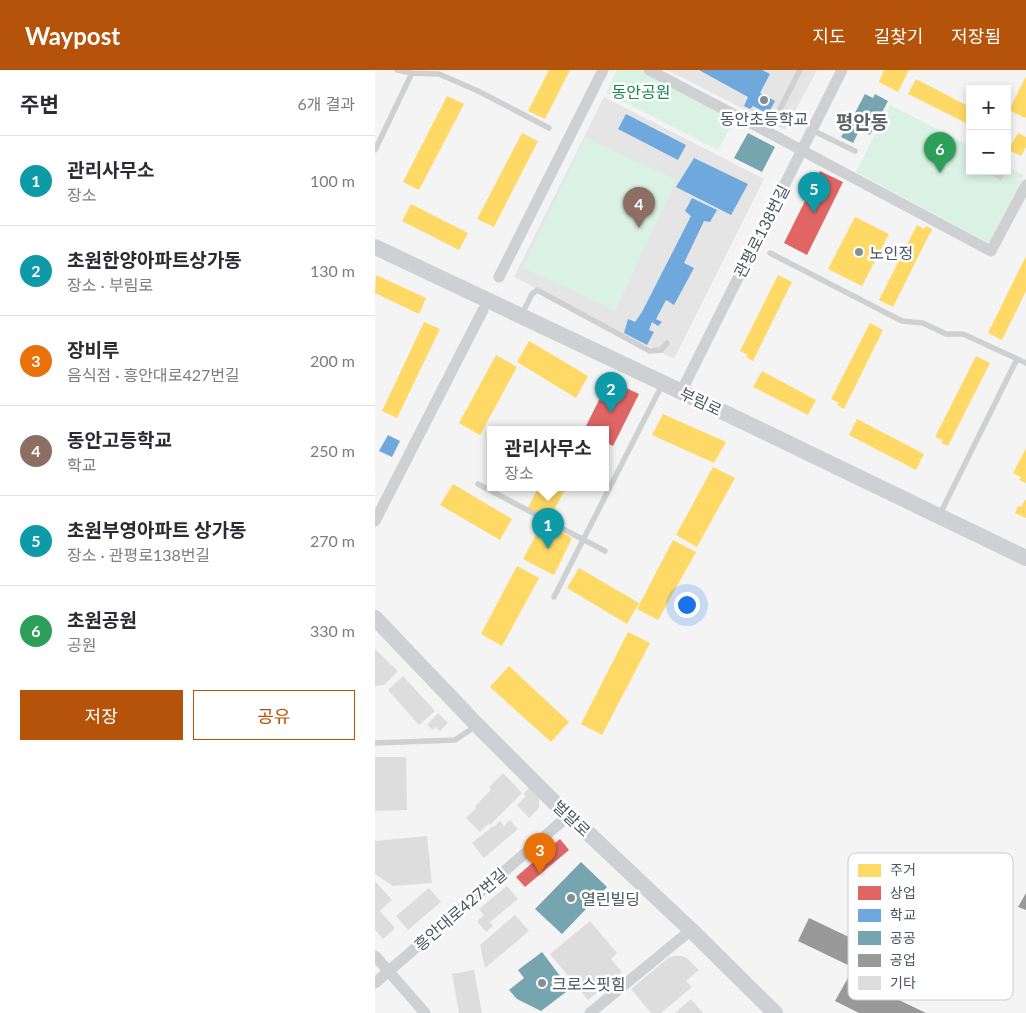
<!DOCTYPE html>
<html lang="ko">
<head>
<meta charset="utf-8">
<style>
  :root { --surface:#fff; --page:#f2f2f3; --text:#2b2b33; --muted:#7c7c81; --line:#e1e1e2; --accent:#b45309 }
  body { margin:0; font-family:Lato,"Noto Sans KR",sans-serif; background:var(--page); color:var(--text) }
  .controls { position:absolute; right:15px; top:15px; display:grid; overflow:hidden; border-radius:0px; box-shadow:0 2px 8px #0003 }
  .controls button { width:45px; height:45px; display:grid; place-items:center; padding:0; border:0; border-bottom:1px solid var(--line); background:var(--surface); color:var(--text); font:25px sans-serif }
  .you { position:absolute; left:311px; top:534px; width:18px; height:18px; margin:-12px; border:4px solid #fff; border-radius:50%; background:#1a73e8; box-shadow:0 0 0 8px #1a73e833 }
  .badge { display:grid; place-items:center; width:32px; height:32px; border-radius:50%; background:var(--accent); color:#fff; font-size:16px; font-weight:700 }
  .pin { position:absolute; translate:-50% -41px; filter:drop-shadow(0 1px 2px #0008) }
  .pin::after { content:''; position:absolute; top:26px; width:18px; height:15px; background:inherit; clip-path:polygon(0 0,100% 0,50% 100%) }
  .popup { position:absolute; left:112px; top:356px; width:122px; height:65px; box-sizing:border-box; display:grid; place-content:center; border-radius:0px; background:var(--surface); filter:drop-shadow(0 1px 4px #0005); font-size:16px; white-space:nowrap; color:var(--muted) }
  .popup b { font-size:19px; color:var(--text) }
  .popup::after { content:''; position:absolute; left:50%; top:100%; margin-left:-10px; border:10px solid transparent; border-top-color:var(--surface) }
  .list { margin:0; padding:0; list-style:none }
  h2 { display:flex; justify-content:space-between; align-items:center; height:65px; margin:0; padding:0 20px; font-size:21px }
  h2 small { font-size:16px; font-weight:400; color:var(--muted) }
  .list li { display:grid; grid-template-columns:32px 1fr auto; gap:15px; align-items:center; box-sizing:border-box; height:90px; padding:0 20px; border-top:1px solid var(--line) }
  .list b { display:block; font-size:19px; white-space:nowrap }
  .list p { margin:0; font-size:16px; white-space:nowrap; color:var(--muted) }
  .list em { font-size:16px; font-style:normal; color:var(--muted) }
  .actions { display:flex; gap:10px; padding:15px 20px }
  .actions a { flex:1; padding:11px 0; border:1px solid var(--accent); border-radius:0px; text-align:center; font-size:18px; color:var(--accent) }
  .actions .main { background:var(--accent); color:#fff }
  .map { position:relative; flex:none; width:651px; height:943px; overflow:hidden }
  header { display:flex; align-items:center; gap:30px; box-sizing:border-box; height:70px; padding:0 25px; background:var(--accent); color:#fff }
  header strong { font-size:24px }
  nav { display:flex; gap:28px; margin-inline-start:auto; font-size:18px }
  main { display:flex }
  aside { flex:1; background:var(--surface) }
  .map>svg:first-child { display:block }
</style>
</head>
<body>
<header>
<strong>Waypost</strong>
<nav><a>지도</a><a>길찾기</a><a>저장됨</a></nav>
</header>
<main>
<aside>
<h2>주변<small>6개 결과</small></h2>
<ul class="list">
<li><span class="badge" style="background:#0f9aa8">1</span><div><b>관리사무소</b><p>장소</p></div><em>100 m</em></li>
<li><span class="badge" style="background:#0f9aa8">2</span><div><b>초원한양아파트상가동</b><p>장소 · 부림로</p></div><em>130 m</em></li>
<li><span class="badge" style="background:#e8710a">3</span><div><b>장비루</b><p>음식점 · 흥안대로427번길</p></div><em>200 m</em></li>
<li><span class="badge" style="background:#8d6e63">4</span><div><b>동안고등학교</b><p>학교</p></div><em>250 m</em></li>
<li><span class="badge" style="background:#0f9aa8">5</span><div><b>초원부영아파트 상가동</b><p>장소 · 관평로138번길</p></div><em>270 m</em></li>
<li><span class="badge" style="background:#2e9e5b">6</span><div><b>초원공원</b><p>공원</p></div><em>330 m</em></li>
</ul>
<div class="actions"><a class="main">저장</a><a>공유</a></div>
</aside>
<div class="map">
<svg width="651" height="943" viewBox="0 0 651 943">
  <rect width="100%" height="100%" fill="#f4f4f4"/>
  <path fill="#e6e5e6" d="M292 0H442L410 60Z
    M229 27 389 109 299 289 139 207Z"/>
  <path fill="#d9f2e3" d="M242 0H265L360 49 343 80 231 23Z
    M515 35 595 76V101H632V96L649 105 614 173 481 102Z
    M210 67 302 110 240 241 148 198Z"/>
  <path fill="#ffd966" d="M174 0H195L170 49 153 41Z
    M509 0H534L523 22 504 12Z
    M651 6V47L650 48 634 40Z
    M541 9 595 37V55L533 24Z
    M72 26 89 34 44 120 28 112Z
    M147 63 163 71 119 157 102 149Z
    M643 63 651 67V77L646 86 633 80Z
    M36 134 93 163 84 180 27 151Z
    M480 147 514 164 487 216 453 199Z
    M542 155 549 159 551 156 557 159 518 237 504 230Z
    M651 186V221L627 270 613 263Z
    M1 205 51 228 44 244 0 223Z
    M403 205 417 212 378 291 371 287 373 285 365 281Z
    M49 252 65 259 22 348 7 341Z
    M495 253 508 260 469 339 462 335 464 333 456 329Z
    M154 271 213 306 201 328 142 292Z
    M121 285 142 297 105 365 84 353Z
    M601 286 615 293 573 376 566 373 568 370 560 367Z
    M387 301 441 330 433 345 378 317Z
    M288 344 351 372 339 393 277 365Z
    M482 349 549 384 541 400 474 365Z
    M651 378V413L644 410 646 407 638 403Z
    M338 397 360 408 322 477 301 465Z
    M78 414 137 449 125 470 65 435Z
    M163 418H191L174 449 153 438Z
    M650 430H651V448L640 443 643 436 646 437Z
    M168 452 197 468 179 505 148 489Z
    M298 470 321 482 283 550 262 539Z
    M142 496 164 508 127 576 106 564Z
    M204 498 264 533 252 554 192 518Z
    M253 562 275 573 227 665 206 654Z
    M134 596 194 652 176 672 115 617Z"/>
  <path fill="#e06666" d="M445 101 468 112 432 185 409 173Z
    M234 310 264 324 238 376 230 372V360H209Z
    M185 769 194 780 150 817 141 807Z"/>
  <path fill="#6fa8dc" d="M324 0H387L395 4 385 23 400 31 393 44 378 36 375 39 369 36 373 27Z
    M251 44 311 75 303 90 243 59Z
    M319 88 373 114 356 145 301 117Z
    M317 128 342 140 335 152 329 151 309 193 319 198 299 235 291 230 281 249 287 252 283 256 277 252 274 260 279 262 272 275 249 263 253 249 260 252 267 242 316 146 310 141Z
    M13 365 25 371 17 387 4 381Z"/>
  <path fill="#76a5af" d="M490 24 498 28 500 24 513 31 495 65 474 54Z
    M473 55 484 61 478 73 466 67Z
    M373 63 400 77 387 102 359 88Z
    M206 792 232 817 187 864 160 839Z
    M167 882 195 919 166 941 142 929 134 920 149 908 143 900Z"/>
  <path fill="#999" d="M651 823V840L643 837Z
    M509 839 588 877 576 903 495 864Z
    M434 848 539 898 527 921 423 871Z
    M474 906 551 943H484L460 931Z"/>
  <path fill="#ddddde" d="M618 101H629L631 102 626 111 616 105Z
    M0 579 23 601 9 615 0 616Z
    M28 606 60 641 44 655 13 620Z
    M63 643 73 653 65 661 61 657 58 660 52 655Z
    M0 687H31L32 740 0 741Z
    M128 703 147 723 115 755 113 754 105 762 91 748 101 738 100 736 116 720 114 717Z
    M156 716 164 725V738L154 748 142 735 151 726 148 724Z
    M135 750 143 759 109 788 97 773 118 756 119 757 125 751 129 756Z
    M52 766 57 813 18 816 0 804V771Z
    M0 811 17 830 5 841 20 858 8 869 0 860Z
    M132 816 143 829 115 852 118 856 111 862 102 851 109 845 104 839Z
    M54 818 66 832 33 860 21 846Z
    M140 845 154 861 110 898 105 875Z
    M215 851 242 883 236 889 247 902 213 930 175 884Z
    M299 886H307L313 889 324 900 311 911 317 917 286 943H276L256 919 293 888Z
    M99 900 107 943H84L77 904Z
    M316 929 328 943H300Z"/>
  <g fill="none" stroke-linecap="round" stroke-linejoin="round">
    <path stroke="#ced0d2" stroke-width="5.5" d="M37 3 64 4 103 21 174 58
      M400 49 425 0
      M437 60 480 81
      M0 80 37 3 22 0
      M395 183 527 251 548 253 571 264H588L651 293
      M147 244 157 224 162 220 275 281 286 280 292 273
      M103 414 230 481
      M564 446 642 289
      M179 527 287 315
      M0 673 80 670 101 656"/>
    <path stroke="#ced0d2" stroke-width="11" d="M274 0 404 68
      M443 89 616 181 651 115
      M124 207 228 0
      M306 322 467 0
      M0 451 108 240
      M0 886 50 943
      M0 913 193 746
      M215 943 316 860"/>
    <path stroke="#ced0d4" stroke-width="16" d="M0 177 288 313 651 488
      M0 548 103 656 193 746 212 762 316 860 400 943"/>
    <path stroke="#ced0d2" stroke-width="11" d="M404 68 443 89"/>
  </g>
  <g fill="#868d94" stroke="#fff" stroke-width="2">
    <circle cx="389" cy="30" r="5"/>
    <circle cx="484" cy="182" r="5"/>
    <circle cx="196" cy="828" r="5"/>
    <circle cx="167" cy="913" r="5"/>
  </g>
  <g text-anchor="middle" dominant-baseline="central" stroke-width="5" stroke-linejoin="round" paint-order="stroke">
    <g font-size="16" fill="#17864f" stroke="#fff">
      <text x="266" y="21">동안공원</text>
    </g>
    <g font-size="16" fill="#4a5661" stroke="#fff" text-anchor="start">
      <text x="389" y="48" text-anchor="middle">동안초등학교</text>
      <text x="494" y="182">노인정</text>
      <text x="206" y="828">열린빌딩</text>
      <text x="177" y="913">크로스핏힘</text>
    </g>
    <g font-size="16" fill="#4a5661" stroke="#fff">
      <text transform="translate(386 161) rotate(-63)">관평로138번길</text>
      <text transform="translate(326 331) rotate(26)">부림로</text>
      <text transform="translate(197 748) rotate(43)">벌말로</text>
      <text transform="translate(85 839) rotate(-41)">흥안대로427번길</text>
    </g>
    <g font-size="19" font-weight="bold" fill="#5f6368" stroke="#fff">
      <text x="487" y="51">평안동</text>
    </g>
  </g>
  <rect x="473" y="783" width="165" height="147" rx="8" fill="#fff" stroke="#c9ccd0" stroke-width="1"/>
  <rect x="483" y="794" width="23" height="13" fill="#ffd966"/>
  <rect x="483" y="816" width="23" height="14" fill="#e06666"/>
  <rect x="483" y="839" width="23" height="13" fill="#6fa8dc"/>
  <rect x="483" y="861" width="23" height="14" fill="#76a5af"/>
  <rect x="483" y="884" width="23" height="13" fill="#999"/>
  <rect x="483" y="906" width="23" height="14" fill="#ddddde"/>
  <g font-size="14" fill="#4a5661">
    <text x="515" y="805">주거</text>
    <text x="515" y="828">상업</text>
    <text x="515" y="850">학교</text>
    <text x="515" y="873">공공</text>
    <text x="515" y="895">공업</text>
    <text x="515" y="918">기타</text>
  </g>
</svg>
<div class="controls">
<button>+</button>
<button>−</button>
</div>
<div class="you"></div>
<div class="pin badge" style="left:173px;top:479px;background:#0f9aa8">1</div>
<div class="popup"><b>관리사무소</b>장소</div>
<div class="pin badge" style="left:236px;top:343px;background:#0f9aa8">2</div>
<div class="pin badge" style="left:165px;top:804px;background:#e8710a">3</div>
<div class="pin badge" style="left:264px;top:158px;background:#8d6e63">4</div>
<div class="pin badge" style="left:439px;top:143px;background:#0f9aa8">5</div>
<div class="pin badge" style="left:565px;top:103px;background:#2e9e5b">6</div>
</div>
</main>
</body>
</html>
